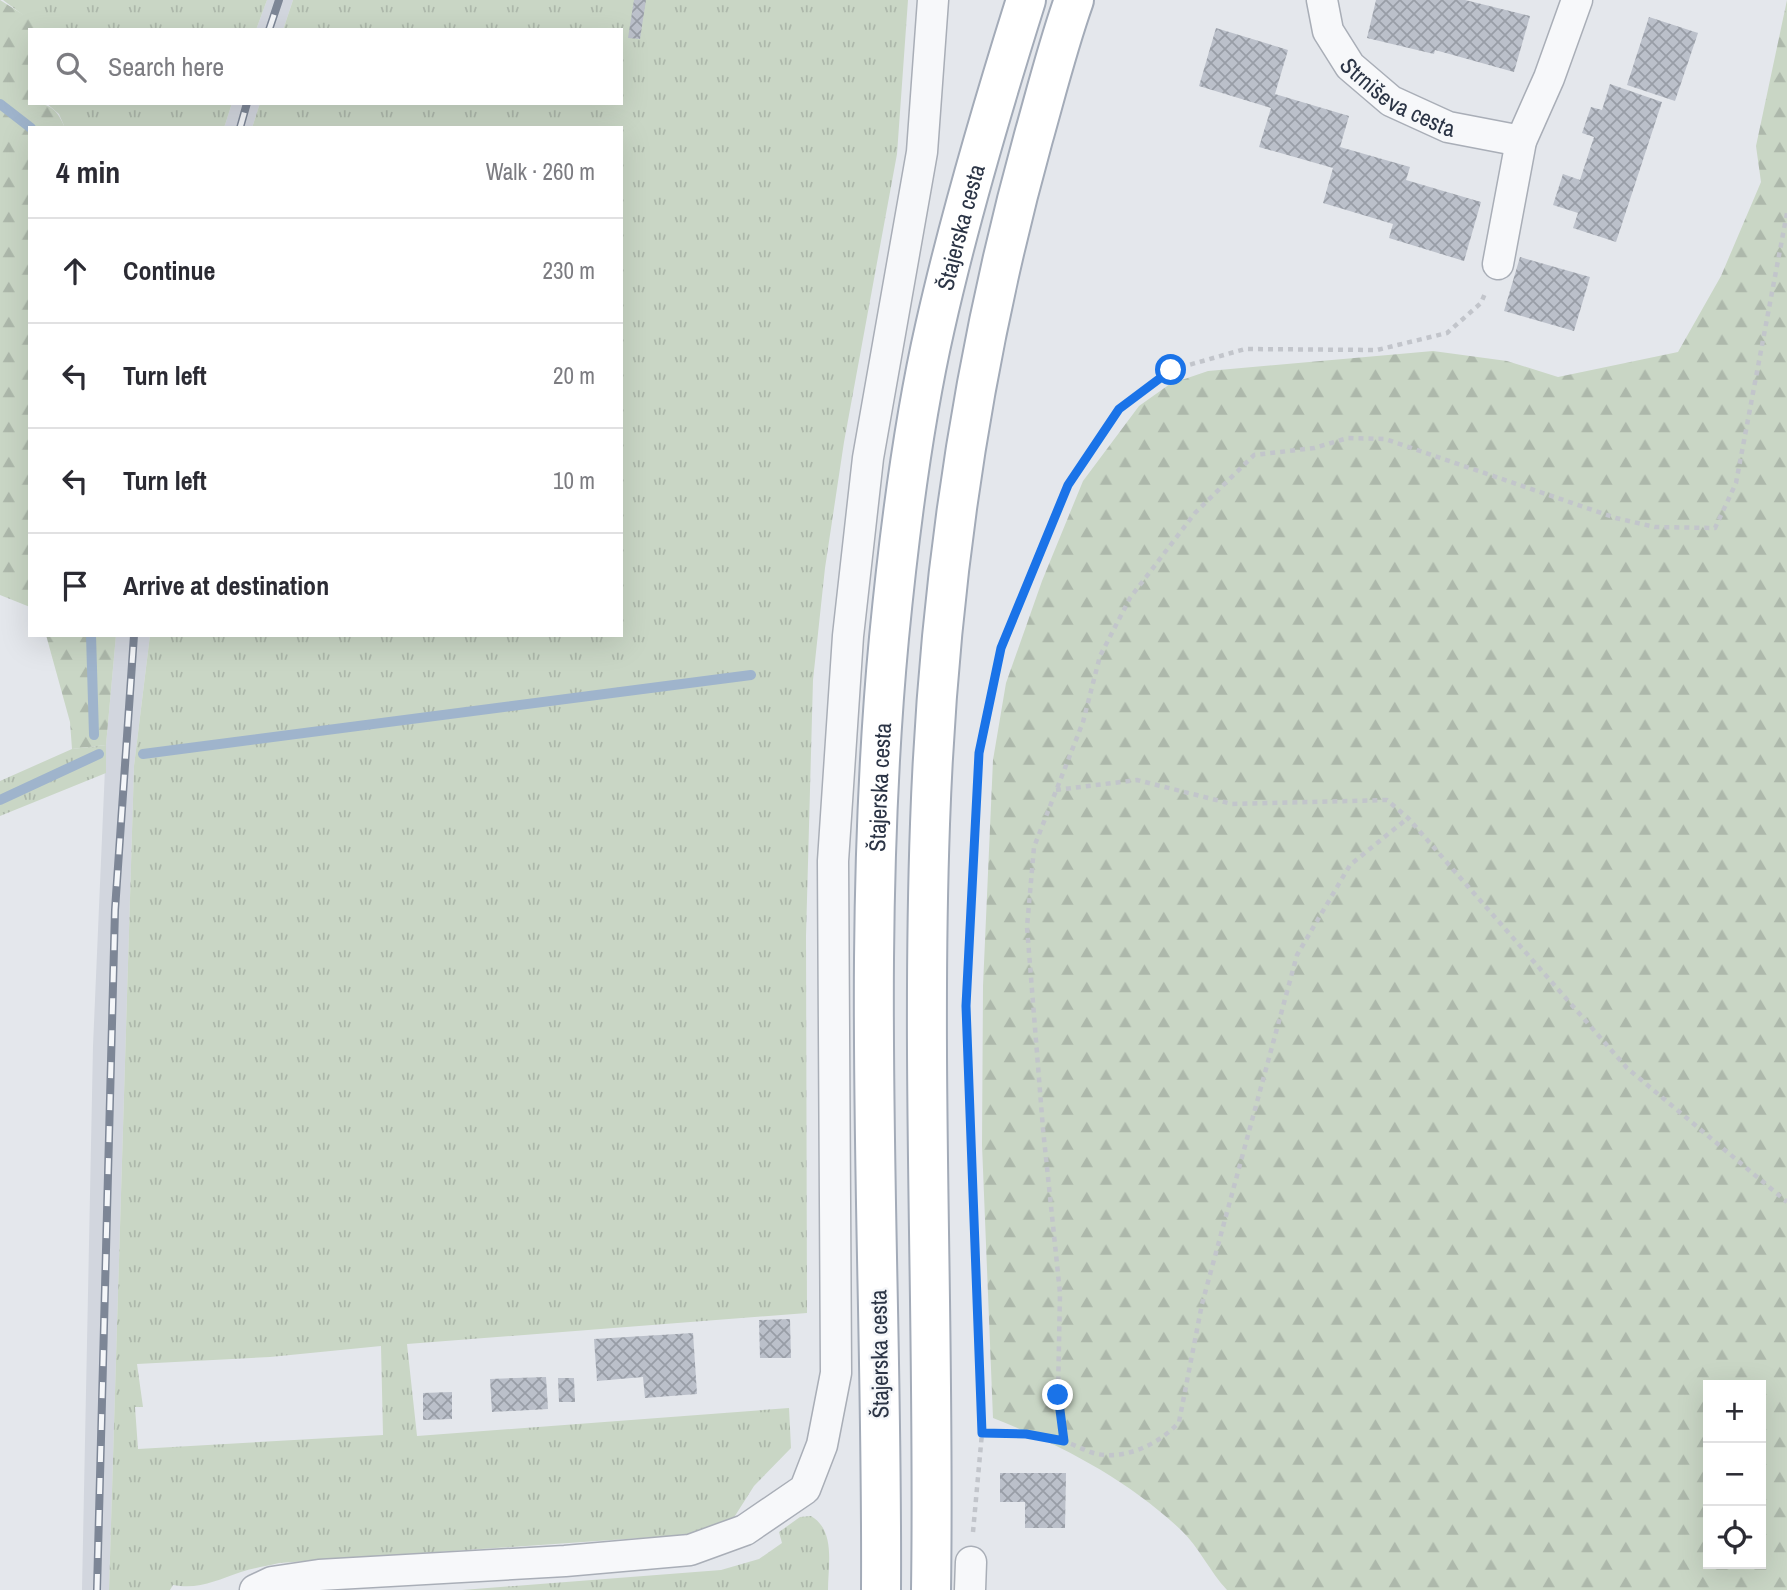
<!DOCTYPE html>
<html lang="en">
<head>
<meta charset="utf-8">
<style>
  :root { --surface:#fff; --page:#f7f7f7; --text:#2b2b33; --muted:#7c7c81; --line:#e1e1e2 }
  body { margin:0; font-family:"Archivo Narrow",sans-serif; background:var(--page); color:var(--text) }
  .controls { position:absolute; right:21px; bottom:21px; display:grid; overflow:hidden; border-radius:0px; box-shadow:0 7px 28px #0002 }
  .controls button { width:63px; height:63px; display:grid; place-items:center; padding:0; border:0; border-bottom:2px solid var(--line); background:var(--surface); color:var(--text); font:35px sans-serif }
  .stop { position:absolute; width:21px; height:21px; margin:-16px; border:5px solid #1a73e8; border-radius:50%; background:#fff }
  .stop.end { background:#1a73e8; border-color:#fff; box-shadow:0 2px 7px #0008 }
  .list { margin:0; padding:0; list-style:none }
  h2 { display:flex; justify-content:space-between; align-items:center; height:91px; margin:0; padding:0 28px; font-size:30px }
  h2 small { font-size:23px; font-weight:400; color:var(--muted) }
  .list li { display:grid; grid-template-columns:46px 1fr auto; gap:21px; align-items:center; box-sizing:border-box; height:105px; padding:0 28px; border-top:2px solid var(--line) }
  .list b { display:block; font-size:26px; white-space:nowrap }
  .list em { font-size:23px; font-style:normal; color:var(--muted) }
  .icon { flex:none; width:38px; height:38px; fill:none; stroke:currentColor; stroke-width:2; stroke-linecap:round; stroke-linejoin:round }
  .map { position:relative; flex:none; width:1787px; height:1590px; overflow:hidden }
  .search { position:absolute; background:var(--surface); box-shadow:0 7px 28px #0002; left:28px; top:28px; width:595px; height:77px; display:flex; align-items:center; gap:18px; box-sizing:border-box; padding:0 24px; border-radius:0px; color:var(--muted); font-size:26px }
  .panel { position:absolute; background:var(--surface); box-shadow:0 7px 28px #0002; left:28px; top:126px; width:595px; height:511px; border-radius:0px }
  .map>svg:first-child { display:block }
</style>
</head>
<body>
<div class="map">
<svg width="1787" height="1590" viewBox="0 0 1787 1590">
  <defs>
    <pattern id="grass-tufts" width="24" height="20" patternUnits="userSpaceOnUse" patternTransform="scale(1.75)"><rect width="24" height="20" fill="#c9d6c5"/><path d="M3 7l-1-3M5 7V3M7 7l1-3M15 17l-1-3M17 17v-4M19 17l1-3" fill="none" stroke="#adb8ab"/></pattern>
    <pattern id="forest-firs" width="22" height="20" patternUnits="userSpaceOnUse" patternTransform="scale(1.75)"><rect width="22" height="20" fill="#c9d6c5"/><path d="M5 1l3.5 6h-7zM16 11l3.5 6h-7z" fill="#adb8ab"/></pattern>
    <pattern id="building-cross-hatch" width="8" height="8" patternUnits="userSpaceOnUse" patternTransform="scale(1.75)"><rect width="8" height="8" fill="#bbc0ca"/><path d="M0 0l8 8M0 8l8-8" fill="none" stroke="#989da6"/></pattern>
  </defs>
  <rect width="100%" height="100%" fill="#e4e7ec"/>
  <path fill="#d2d6de" d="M267 0H293L283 30H256Z
    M232 103H260L252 128H224Z
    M116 635H150L134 766 109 1590H82L93 1046 106 745Z"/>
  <path fill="url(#grass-tufts)" fill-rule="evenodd" d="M3 0H267L256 30H43Z
    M293 0H908L897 154 844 442 825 568 813 680 806 936 807 1313 407 1344 417 1436 789 1408 791 1448 754 1486 733 1519 698 1534 279 1563C267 1566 253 1568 241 1572 217 1580 199 1590 173 1585L170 1590H109L134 766 150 635H621V128H252L260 103H621V30H283ZM381 1346 383 1435 138 1449 135 1407H143L137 1364 270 1357Z
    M46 103H232L224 128H65L59 114Z
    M106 745V773L0 816V781L72 749Z
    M811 1516C836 1531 828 1565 828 1590H462L721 1570 759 1559 782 1543 779 1532 800 1517Z"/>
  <path fill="url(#forest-firs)" fill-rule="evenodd" d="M0 0 43 27V30H30V103C50 103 57 109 65 128H30V607L0 595Z
    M1787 0V1590H1227C1210 1572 1199 1547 1181 1530 1127 1479 1061 1445 993 1418L982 1145 983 986 993 760 1006 683 1042 581 1083 481 1139 406 1170 384 1208 371 1433 351 1507 361 1558 377 1678 352 1721 276 1761 182 1756 146ZM1761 1385V1564H1708V1385Z
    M46 635H116L106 745 72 749 70 722Z"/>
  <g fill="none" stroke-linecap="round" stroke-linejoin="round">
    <path stroke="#9fb4cc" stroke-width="10" d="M0 104 31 128
      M91 635 94 735
      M143 754 751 675
      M0 800 99 754"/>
  </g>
  <path fill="url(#building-cross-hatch)" d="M634 0H646L640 39 628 38Z
    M1376 0H1465L1530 16 1514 72 1435 50 1434 54 1367 38Z
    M1649 17 1698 33 1675 101 1627 85Z
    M1216 28 1288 50 1275 94 1349 116 1340 147 1410 167 1406 180 1481 202 1464 261 1389 238 1393 224 1323 203 1333 168 1259 147 1271 108 1199 86Z
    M1610 84 1662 102 1616 242 1573 228 1578 213 1553 205 1563 174 1580 180 1594 137 1582 133 1591 107 1602 110Z
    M1520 257 1590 277 1574 331 1504 311Z
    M790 1319 791 1358H760L759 1320Z
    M693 1333 697 1394 645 1398 643 1377 597 1381 594 1339Z
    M546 1377 548 1409 492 1412 490 1379Z
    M558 1378H574L575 1402H559Z
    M452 1392V1419L423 1420V1393Z
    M1000 1473H1066L1065 1528H1025V1502H1000Z"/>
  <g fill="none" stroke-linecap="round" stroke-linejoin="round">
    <g stroke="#a9aeb7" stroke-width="33">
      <g id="street">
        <path id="s1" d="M1322 0 1328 31 1350 66 1391 101 1448 127 1521 141"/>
        <path d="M1498 264 1521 141 1549 78 1577 0"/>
        <path d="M255 1590 272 1582 319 1575 565 1561 690 1550 745 1530 805 1489 822 1445 836 1373 833 861 848 636 868 458 922 152 933 0"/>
        <path d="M970 1590 971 1562"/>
      </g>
    </g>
    <g stroke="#a3abb8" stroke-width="42">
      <g id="primary">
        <path id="s2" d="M881 1590C883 1273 859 954 889 638 899 535 912 428 935 327 960 216 992 108 1026 0"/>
        <path d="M931 1590C935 1335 921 1079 930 824 938 592 971 363 1033 139 1046 93 1058 45 1074 0"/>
      </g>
    </g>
    <path stroke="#c2c5cb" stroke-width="4.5" stroke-dasharray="5 5" stroke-linecap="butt" d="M1056 790 1137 780 1232 804 1387 800 1408 818 1627 1068 1787 1202
      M982 1433C1009 1434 1035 1435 1062 1441 1074 1444 1085 1451 1097 1454 1126 1460 1161 1443 1179 1422L1202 1304 1297 955 1350 865 1408 818
      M1064 1441 1058 1395 1060 1293 1043 1129 1027 927 1034 847 1083 722 1100 656 1130 598 1195 513 1254 455 1314 448 1348 438 1385 439 1616 518 1655 527 1715 528 1736 483 1787 213
      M973 1532 982 1433 966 1006 979 753 1001 648 1068 485 1119 409 1171 370 1245 349 1377 350 1447 333 1481 303 1486 291"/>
    <use href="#street" stroke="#f7f8fa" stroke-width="30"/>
    <use href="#primary" stroke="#fff" stroke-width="38"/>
    <g stroke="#7d8696" stroke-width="8">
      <path id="rail" d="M269 30 279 0
        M240 128 247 103
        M97 1590 115 910 134 635"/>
    </g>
    <use href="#rail" stroke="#f4f6f9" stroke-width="5" stroke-dasharray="16" stroke-linecap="butt"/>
  </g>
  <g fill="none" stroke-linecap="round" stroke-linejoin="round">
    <path stroke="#1a73e8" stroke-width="9" d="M1058 1395 1064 1441 1026 1434 982 1433 966 1006 979 753 1001 648 1068 485 1119 409 1171 370"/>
  </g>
  <g text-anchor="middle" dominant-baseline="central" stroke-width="5" stroke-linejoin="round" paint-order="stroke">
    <g font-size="23" fill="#2b3445" stroke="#f4f6f9">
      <text stroke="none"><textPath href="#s1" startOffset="131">Strniševa cesta</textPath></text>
      <text stroke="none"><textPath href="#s2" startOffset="1370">Štajerska cesta</textPath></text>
      <text stroke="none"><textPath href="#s2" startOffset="803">Štajerska cesta</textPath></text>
      <text transform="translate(879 1354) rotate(-91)">Štajerska cesta</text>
    </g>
  </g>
</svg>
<div class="controls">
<button>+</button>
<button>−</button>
<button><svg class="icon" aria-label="locate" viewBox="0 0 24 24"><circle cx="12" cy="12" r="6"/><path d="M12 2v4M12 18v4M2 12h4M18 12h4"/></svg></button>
</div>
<div class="stop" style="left:1171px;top:370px"></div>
<div class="stop end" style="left:1058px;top:1395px"></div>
<div class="search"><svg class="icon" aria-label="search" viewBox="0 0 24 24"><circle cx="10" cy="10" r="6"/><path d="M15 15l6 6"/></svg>Search here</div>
<section class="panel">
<h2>4 min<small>Walk · 260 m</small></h2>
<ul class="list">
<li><svg class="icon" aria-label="ahead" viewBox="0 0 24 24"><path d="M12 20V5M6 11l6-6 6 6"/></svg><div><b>Continue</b></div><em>230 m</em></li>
<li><svg class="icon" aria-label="left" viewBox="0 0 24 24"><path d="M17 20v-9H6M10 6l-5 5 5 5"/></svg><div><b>Turn left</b></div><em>20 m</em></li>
<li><svg class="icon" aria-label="left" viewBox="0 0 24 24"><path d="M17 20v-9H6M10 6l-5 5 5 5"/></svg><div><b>Turn left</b></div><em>10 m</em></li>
<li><svg class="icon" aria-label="arrive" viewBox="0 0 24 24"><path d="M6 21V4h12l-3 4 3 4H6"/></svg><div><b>Arrive at destination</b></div></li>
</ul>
</section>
</div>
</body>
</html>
